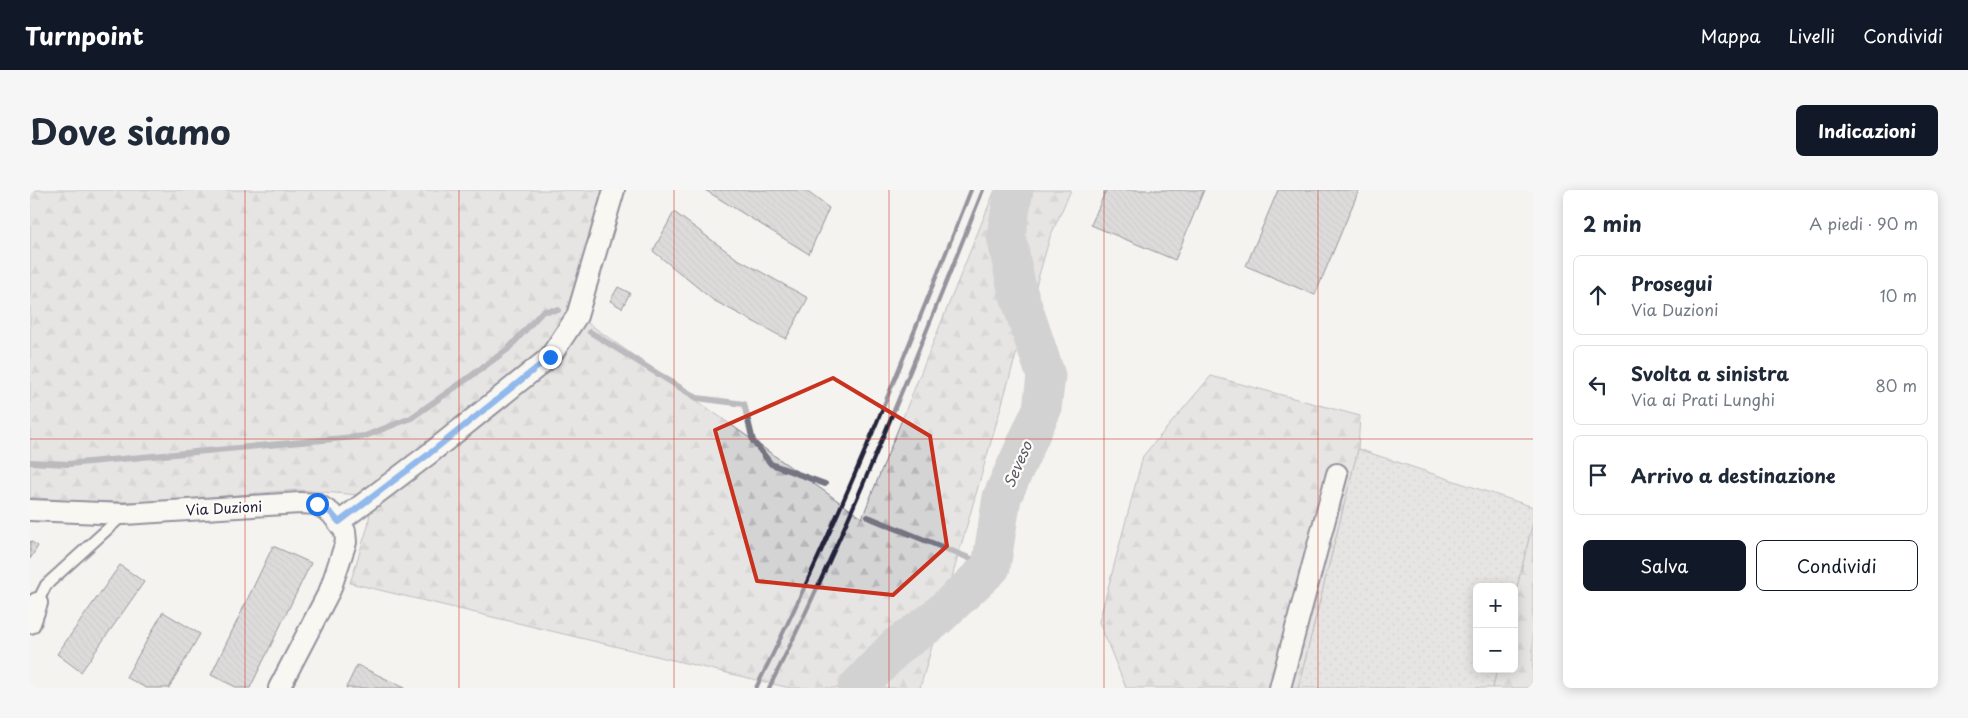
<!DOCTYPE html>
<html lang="it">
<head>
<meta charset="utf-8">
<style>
  :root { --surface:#fff; --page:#f6f6f7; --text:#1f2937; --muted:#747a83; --line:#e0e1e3; --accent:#111827 }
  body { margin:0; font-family:"Playpen Sans",sans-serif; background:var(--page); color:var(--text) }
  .controls { position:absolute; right:15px; bottom:15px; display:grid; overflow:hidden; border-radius:8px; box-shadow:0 2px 12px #0003 }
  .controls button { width:45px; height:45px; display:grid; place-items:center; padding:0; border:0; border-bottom:1px solid var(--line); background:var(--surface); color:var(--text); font:25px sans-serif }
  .stop { position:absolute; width:15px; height:15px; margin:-11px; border:4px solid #1a73e8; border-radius:50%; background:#fff }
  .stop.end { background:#1a73e8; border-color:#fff; box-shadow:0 1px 5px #0008 }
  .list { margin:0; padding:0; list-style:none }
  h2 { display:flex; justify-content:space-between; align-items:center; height:65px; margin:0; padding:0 20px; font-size:21px }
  h2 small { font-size:16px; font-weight:400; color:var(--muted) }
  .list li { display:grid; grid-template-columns:32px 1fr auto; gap:15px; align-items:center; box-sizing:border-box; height:80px; margin:0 10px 10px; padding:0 10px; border:1px solid var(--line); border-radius:8px }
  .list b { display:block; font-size:19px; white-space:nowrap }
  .list p { margin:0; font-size:16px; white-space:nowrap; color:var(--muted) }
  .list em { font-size:16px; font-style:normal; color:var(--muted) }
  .actions { display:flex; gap:10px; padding:15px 20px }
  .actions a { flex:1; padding:11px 0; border:1px solid var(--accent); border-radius:8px; text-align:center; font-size:18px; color:var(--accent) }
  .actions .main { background:var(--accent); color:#fff }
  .icon { flex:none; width:28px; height:28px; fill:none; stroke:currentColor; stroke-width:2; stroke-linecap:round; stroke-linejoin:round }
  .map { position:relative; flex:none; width:1503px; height:498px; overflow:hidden; border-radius:8px }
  header { display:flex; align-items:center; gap:30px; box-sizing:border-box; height:70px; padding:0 25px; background:var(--accent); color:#fff }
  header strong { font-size:24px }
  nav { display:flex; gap:28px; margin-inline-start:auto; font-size:18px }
  .intro { display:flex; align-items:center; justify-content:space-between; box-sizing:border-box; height:120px; padding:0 30px }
  h1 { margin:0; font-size:35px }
  .button { padding:12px 22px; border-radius:8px; background:var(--accent); color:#fff; font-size:18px; font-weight:700 }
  main { display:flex; gap:30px; padding:0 30px }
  aside { flex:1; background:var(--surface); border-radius:8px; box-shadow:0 2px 12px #0003 }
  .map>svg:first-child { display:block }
</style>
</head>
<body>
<header>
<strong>Turnpoint</strong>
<nav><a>Mappa</a><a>Livelli</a><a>Condividi</a></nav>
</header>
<div class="intro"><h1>Dove siamo</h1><a class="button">Indicazioni</a></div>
<main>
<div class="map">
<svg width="1503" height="498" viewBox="0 0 1503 498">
  <defs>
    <pattern id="grass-dots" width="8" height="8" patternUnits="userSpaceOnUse" patternTransform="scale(1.25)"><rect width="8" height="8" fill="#d5d4d5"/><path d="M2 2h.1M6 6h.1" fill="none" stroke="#b7b6b8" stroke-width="1.8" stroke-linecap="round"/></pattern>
    <pattern id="forest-firs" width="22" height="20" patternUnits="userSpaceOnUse" patternTransform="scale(1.25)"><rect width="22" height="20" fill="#d5d4d5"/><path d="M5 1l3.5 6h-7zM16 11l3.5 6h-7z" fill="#b7b6b8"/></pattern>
    <pattern id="building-back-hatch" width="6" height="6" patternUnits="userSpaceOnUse" patternTransform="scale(1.25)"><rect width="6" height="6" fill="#c0bfc2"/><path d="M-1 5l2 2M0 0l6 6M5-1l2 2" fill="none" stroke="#a5a4a8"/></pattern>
  </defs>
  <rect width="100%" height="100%" fill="#f4f3ef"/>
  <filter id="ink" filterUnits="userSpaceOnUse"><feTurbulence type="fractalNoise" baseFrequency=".02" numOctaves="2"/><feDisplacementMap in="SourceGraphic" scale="10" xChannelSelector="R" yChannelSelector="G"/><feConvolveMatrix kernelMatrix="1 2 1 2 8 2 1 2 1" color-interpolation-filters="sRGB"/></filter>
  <g filter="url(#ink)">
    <path fill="url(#grass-dots)" stroke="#7c7b88" d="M1328 259 1503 317V332L1484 410V397H1447V479H1467L1463 498H1268Z"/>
    <path fill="url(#forest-firs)" stroke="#7c7b88" d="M0 0H584L548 126 832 328 965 0H1041L1020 47 890 498H760L320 393 338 336 342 306 268 300 123 312 36 311 0 307Z
      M1181 186 1330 226 1328 259 1268 498H1096L1069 432 1113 266Z
      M1503 332V498H1463L1467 479H1484V410Z"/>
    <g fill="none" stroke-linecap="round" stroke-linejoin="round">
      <path stroke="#757582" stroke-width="6" d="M560 142 667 208 714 214 723 251 741 274 795 294
        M0 272 38 274 335 246 381 228 437 189 478 159 513 121 528 120
        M838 327 961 377"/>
      <path stroke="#acacb2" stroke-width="39" d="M827 498 867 456 903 431 961 377 972 307 1012 219 1016 186 987 99 976 46 984 0"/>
    </g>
    <path fill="url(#building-back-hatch)" stroke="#22223b" d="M675 0H775L799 18 779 64Z
      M1076 0H1174L1145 70 1061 35Z
      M1248 0H1329L1285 105 1216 76Z
      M644 22 706 68 778 108 756 149 683 110 623 61Z
      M588 97 600 103 592 118 580 111Z
      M0 351 8 356 0 369Z
      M243 356 281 373 220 498H208L181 485Z
      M90 375 114 392 51 482 27 464Z
      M133 422 170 444 139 498H116L96 487Z
      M327 475 375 498H316Z"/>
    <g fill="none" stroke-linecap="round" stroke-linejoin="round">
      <g stroke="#22223b" stroke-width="14">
        <path id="service" d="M7 413 16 395 93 325"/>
      </g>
      <g stroke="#22223b" stroke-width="24">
        <path id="minor" d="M0 320 94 324 270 313 287 314 301 323 315 341 316 352 300 400 249 498
          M309 332 399 264 520 167 547 126 584 0
          M0 433 7 413
          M1250 498 1307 284"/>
      </g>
      <use href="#service" stroke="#fdfcf7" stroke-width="10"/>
      <use href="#minor" stroke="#fdfcf7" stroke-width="20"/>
      <path stroke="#22223b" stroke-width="4" d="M726 498C807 337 874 168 941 0
        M739 498C820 337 886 167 953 0"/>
    </g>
  </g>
  <g fill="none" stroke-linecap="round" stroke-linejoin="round" filter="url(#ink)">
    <path stroke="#1a73e8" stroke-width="6" d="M287 314 301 323 309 332 399 264 520 167"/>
  </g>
  <path d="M0 0H1503V498H0ZM803 188 900 246 917 356 863 405 727 391 685 240Z" fill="#f4f3ef" fill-opacity=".55" fill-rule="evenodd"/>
  <path fill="none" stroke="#c8321e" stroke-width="4" stroke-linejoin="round" d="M803 188 900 246 917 356 863 405 727 391 685 240Z"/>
  <path fill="none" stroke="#c8321e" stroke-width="1" stroke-opacity="0.55" d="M215 0V498M429 0V498M644 0V498M859 0V498M1074 0V498M1288 0V498M0 249H1503"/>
  <g text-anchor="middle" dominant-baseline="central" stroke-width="4.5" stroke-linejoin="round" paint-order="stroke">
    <g font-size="14" fill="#22223b" stroke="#fdfcf7">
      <text transform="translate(194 318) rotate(-3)">Via Duzioni</text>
    </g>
    <g font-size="15" font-style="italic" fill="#59596b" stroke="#fdfcf7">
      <text transform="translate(987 274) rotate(-66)">Seveso</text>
    </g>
  </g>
</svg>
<div class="controls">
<button>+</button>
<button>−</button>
</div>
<div class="stop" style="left:287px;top:314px"></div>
<div class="stop end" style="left:520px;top:167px"></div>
</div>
<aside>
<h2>2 min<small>A piedi · 90 m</small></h2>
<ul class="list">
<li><svg class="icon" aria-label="ahead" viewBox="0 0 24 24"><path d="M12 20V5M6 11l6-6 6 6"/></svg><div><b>Prosegui</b><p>Via Duzioni</p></div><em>10 m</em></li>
<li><svg class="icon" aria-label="left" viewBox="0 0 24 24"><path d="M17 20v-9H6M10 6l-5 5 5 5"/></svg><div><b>Svolta a sinistra</b><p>Via ai Prati Lunghi</p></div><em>80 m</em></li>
<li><svg class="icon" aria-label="arrive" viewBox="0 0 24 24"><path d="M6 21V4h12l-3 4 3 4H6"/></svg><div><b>Arrivo a destinazione</b></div></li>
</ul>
<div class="actions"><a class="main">Salva</a><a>Condividi</a></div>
</aside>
</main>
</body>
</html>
